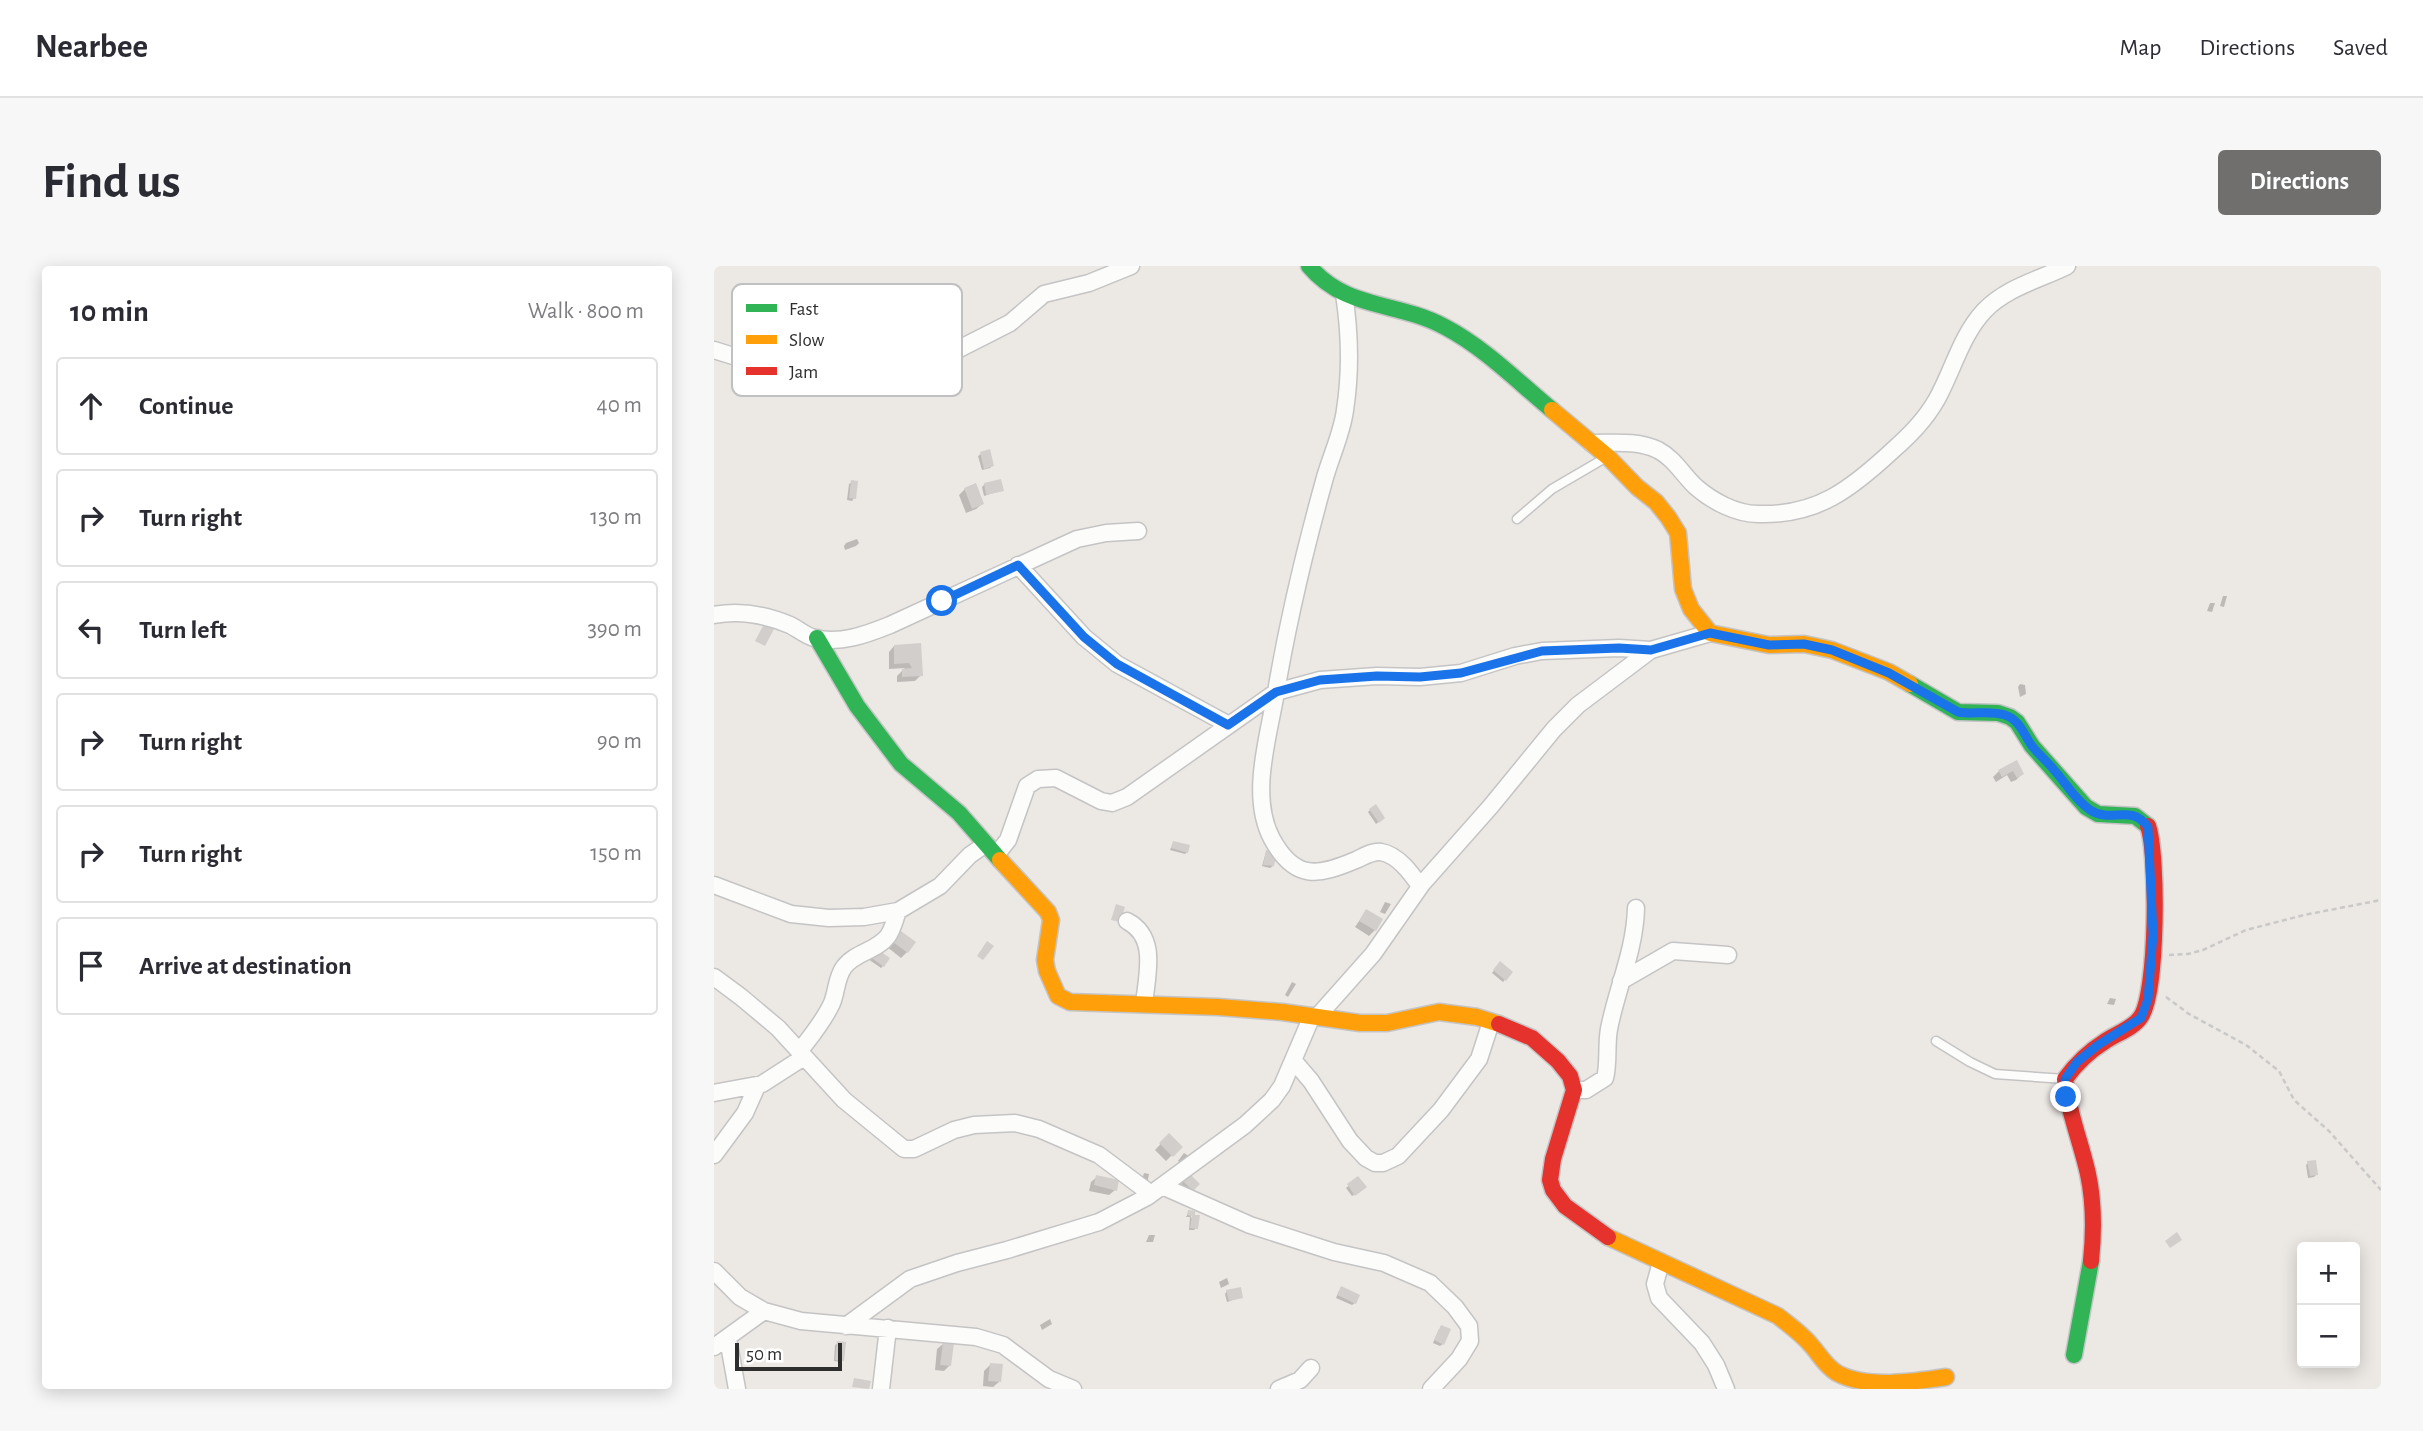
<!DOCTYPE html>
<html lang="en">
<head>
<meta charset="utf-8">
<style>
  :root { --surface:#fff; --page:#f7f7f7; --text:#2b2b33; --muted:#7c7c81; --line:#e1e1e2; --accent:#706f6e }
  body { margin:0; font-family:"Alegreya Sans",sans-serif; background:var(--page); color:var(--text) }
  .controls { position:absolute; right:21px; bottom:21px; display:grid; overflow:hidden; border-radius:7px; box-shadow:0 4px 18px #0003 }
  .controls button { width:63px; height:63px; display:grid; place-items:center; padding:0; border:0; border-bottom:2px solid var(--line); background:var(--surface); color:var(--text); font:35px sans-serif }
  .scale { position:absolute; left:21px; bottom:18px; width:107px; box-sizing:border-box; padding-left:7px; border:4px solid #2e2e2e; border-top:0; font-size:19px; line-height:24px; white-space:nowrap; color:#2e2e2e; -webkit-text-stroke:5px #fff; paint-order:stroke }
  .stop { position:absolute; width:21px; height:21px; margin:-16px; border:5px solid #1a73e8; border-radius:50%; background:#fff }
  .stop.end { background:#1a73e8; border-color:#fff; box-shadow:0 2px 7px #0008 }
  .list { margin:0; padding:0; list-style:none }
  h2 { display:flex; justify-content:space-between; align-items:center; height:91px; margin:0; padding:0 28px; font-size:30px }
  h2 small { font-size:23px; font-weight:400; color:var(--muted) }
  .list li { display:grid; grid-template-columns:46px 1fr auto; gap:21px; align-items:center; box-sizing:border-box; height:98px; margin:0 14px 14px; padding:0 14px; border:2px solid var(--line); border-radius:7px }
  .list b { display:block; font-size:26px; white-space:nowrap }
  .list em { font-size:23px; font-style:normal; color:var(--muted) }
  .icon { flex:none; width:38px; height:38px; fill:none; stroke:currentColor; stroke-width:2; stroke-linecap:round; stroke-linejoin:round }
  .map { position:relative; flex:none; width:1667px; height:1123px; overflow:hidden; border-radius:7px }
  header { display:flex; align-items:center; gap:42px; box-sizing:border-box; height:98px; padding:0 35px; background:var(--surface); border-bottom:2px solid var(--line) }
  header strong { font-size:33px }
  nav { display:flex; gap:38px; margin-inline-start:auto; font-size:24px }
  .intro { display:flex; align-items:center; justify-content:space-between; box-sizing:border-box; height:168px; padding:0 42px }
  h1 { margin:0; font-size:49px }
  .button { padding:18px 32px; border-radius:7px; background:var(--accent); color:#fff; font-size:24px; font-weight:700 }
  main { display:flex; gap:42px; padding:0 42px }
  aside { flex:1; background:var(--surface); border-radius:7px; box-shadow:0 4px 18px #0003 }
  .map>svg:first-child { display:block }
</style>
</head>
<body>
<header>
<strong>Nearbee</strong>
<nav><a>Map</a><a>Directions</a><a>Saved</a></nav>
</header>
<div class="intro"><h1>Find us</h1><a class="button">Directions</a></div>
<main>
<aside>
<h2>10 min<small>Walk · 800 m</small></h2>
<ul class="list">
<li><svg class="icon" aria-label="ahead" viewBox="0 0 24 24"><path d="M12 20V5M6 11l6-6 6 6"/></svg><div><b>Continue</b></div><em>40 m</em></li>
<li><svg class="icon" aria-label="right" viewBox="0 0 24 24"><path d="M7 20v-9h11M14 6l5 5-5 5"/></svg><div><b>Turn right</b></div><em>130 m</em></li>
<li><svg class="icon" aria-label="left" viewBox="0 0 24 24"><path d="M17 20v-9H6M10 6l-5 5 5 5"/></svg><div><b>Turn left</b></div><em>390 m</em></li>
<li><svg class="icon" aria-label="right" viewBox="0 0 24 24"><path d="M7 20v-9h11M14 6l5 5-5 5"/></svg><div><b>Turn right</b></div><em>90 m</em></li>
<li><svg class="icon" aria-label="right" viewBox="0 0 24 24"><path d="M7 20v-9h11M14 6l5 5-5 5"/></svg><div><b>Turn right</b></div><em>150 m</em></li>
<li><svg class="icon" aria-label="arrive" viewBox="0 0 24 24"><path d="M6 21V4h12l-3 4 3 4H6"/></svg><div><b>Arrive at destination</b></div></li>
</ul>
</aside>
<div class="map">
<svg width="1667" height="1123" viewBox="0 0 1667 1123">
  <rect width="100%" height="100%" fill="#ece8e4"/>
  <path fill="#0003" d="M267 188 278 200 276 202 268 204 264 190Z
    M138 216 140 232 138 235 133 234 135 218Z
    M271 218 288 224 270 230 268 221Z
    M251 223 268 238 262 243 252 247 245 229Z
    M143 273 145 277 142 280 131 284 130 280 132 277Z
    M1509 330H1513L1510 341 1506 340Z
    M1496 337H1501L1498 346 1493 345Z
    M180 380 207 409 201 415 183 416V410L191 402 175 403V386Z
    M1306 418 1311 419 1312 428 1306 431 1304 421Z
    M1302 496 1308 508 1302 514 1297 516 1293 509 1282 516 1279 511 1285 505Z
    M656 544 667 554 662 558 654 546Z
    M459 577 473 586 471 588 456 584Z
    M552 586 559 600 556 602 548 600Z
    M671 636 677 638 671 648 666 646Z
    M652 645 661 664 655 670 641 661Z
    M178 671 193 686 187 692 172 680Z
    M159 686 169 700 167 702 154 693Z
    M786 697 797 706 789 716 778 707Z
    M578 716 582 718 574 731 571 729Z
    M1396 732 1402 733 1400 739 1393 738Z
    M455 869 466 881 452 895 441 884Z
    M470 887 476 891 469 899 464 895Z
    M1594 897 1602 909 1600 911 1594 912 1592 899Z
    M430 907 435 908 433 919 426 920Z
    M475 909 484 918 475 926 467 918Z
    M383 911 401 924 395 929 375 925 377 916Z
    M644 912 651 921 638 930 632 922Z
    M475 946 482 962 480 964H475L476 951H472Z
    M435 969H441L439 976H432Z
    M513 1012 515 1018 507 1022 505 1016Z
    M513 1025 528 1031 513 1036 511 1028Z
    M625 1025 641 1037 638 1039 622 1032Z
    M336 1053 338 1058 328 1064 326 1059Z
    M725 1063 729 1078 726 1080 719 1077Z
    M124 1077 129 1094 126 1096 120 1095 121 1079Z
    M229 1078 236 1099 230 1105 221 1104 223 1083Z
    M276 1099 285 1116 279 1121 269 1120 270 1105Z"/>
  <path fill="#d1cecb" d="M276 183 280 200 270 203 266 186Z
    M287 213 290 225 272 229 270 217Z
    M137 214 144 215 142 233 135 232Z
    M262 217 270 238 258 243 250 222Z
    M50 358 60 363 51 380 41 375Z
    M207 377 209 410 188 411V403L198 402 195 397 180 398V379Z
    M1303 494 1310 508 1303 512 1299 505 1288 511 1284 504Z
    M662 538 671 552 665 557 655 543Z
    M459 575 476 579 474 587 457 582Z
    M552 584 563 586 560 600 549 599Z
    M402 638 411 641 406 656 397 654Z
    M652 643 669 653 662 665 645 655Z
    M184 663 202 676 194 687 176 674Z
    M273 675 280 680 269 694 263 690Z
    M161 682 176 692 170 701 155 690Z
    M786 695 799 706 792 715 779 704Z
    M455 867 469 881 459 891 445 877Z
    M1602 894 1604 909 1596 910 1593 895Z
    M475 907 486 918 479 925 468 914Z
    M382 909 405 914 403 925 380 919Z
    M644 910 653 921 641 930 633 918Z
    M474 944 481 945V949H486L484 963 476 962 478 950 473 949Z
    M1463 966 1468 974 1456 982 1451 975Z
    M627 1020 646 1029 642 1038 623 1029Z
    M527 1021 529 1032 515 1035 512 1024Z
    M727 1059 737 1063 730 1079 720 1074Z
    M123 1075 132 1076 130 1095 121 1094Z
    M229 1076 240 1077 237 1100 226 1099Z
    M276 1097 289 1098 287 1116 274 1115Z
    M140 1112 157 1115 155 1123 138 1121Z"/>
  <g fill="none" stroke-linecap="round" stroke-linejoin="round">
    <g stroke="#c5c4c5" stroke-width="11">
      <path id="lane" d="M803 253 838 223 891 192
        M1222 775 1256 796 1281 808 1351 813"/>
    </g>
    <g stroke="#c5c4c5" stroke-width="19">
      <path id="street" d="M630 28C636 67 637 105 631 144 628 168 616 192 610 215 590 287 573 359 561 432 553 476 536 532 558 573 581 615 604 610 642 594 651 590 658 585 667 586 684 589 697 607 706 620
        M0 84 29 93 102 107 163 106 202 100 235 88 296 57 330 28 375 17 417 0
        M877 177C899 177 924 174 944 184 961 193 969 209 982 221 998 235 1022 248 1044 248 1103 250 1137 223 1178 185 1196 169 1211 154 1223 133 1239 104 1247 70 1270 45 1293 21 1325 14 1353 0
        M304 299 370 371 403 398 515 459
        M0 349C25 344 52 349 76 359 84 363 92 370 100 372 127 378 151 369 176 359L363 273 392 267 424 265
        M282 589 294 574 313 520 324 513 342 512 387 535 398 537 413 531 562 426 606 414 663 410 706 411 747 407 801 390 828 385 905 382 937 384
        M0 619 77 648 115 652 150 651 184 645 226 620 256 589 272 578
        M413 655C444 671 433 708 430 738
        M0 711 27 731 64 762 130 834 190 883H200L240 864 260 859 301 857 325 863 385 889 437 928
        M907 715 959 685 1014 689
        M603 751 659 688 708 618 777 540 840 463 864 439 937 384 996 367
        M85 786C97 770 110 755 118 737 123 725 122 712 130 701 141 686 163 685 174 670 179 663 181 653 184 645
        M579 794 597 815 636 875 652 892 661 897H669L684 890 727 844 765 793 777 756
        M860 824H872L891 812C895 797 892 780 895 763 903 722 921 684 922 642
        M0 827 48 818 90 791
        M0 889 31 847 43 820
        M448 920 536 959 620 986 670 997 716 1017 741 1041 755 1060 756 1075 745 1093 717 1123
        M947 996 941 1018 945 1032 988 1077 1002 1099 1012 1123
        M0 1005 26 1031 50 1045 87 1055 262 1071 289 1079 335 1113 359 1123
        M132 1060 196 1013 243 997 293 984 385 956 433 931 531 859 558 834 568 820 598 750
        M14 1073 23 1123
        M0 1081 50 1045
        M167 1123 174 1062
        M565 1123 586 1114 597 1102"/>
    </g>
    <g stroke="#c5c4c5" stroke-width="19">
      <path id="fast" d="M595 0C632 44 683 35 731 61 771 82 804 116 838 144
        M103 372 143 440 187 498 245 547 286 594
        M1196 418 1244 446 1284 447 1296 451 1303 456 1318 480 1372 541 1384 548 1421 550 1434 560
        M1360 1089 1377 995"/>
    </g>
    <g stroke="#c5c4c5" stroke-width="19">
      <path id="slow" d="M838 144 894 191 923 221 942 236 954 251 964 267 969 323 977 343 996 367 1055 379 1090 378 1118 384 1175 406 1196 418
        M286 594 334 646 337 654 331 694 333 705 344 730 356 736 504 741 568 746 646 757H673L725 746 763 751 785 758
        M894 971 1064 1050C1075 1059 1088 1068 1097 1079 1106 1089 1111 1100 1123 1107 1152 1123 1200 1116 1232 1111"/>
    </g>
    <g stroke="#c5c4c5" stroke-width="19">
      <path id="jam" d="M785 758 818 772 844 795 856 810 860 824 839 893 836 914 839 924 851 940 894 971
        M1377 995C1380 966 1380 936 1374 908 1367 876 1354 846 1351 813 1362 798 1374 786 1390 776 1401 768 1418 763 1426 752 1444 729 1444 587 1434 560"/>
    </g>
    <path stroke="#c9c9c8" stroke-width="2.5" stroke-dasharray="5 3.5" stroke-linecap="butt" d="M1455 689 1474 688 1489 684 1532 664 1590 649 1667 634
      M1452 731 1475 748 1532 779 1565 805 1580 834 1615 865 1667 924"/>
    <use href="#lane" stroke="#fcfcfb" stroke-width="8"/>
    <use href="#street" stroke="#fcfcfb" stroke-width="16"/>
    <use href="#fast" stroke="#30b455" stroke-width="16"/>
    <use href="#slow" stroke="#ff9f0a" stroke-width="16"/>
    <use href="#jam" stroke="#e5322d" stroke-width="16"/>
  </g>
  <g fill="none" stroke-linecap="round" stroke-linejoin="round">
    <path stroke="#1a73e8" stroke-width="9" d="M228 335 304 299 370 371 403 398 514 459 562 426 606 414 663 410 706 411 747 407 828 385 905 382 937 384 996 367 1055 379 1090 378 1118 384 1175 407 1244 446C1259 449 1276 444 1291 449 1306 454 1310 469 1318 480 1325 489 1334 496 1340 504 1352 517 1361 534 1376 544 1398 558 1416 537 1434 561L1439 668 1434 733 1427 752 1384 779 1363 796 1351 813 1352 831"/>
  </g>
  <rect x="18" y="18" width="230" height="112" rx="10" fill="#fff" stroke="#c0c0c0" stroke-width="2"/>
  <rect x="32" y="38" width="31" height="8" fill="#30b455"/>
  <rect x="32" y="69" width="31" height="9" fill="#ff9f0a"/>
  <rect x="32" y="101" width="31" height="8" fill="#e5322d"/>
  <g font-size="19" fill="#2e2e2e">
    <text x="75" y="49">Fast</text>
    <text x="75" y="80">Slow</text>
    <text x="75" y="112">Jam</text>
  </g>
</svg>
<div class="controls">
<button>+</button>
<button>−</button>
</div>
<div class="scale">50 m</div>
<div class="stop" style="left:228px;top:335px"></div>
<div class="stop end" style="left:1352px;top:831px"></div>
</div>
</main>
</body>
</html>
